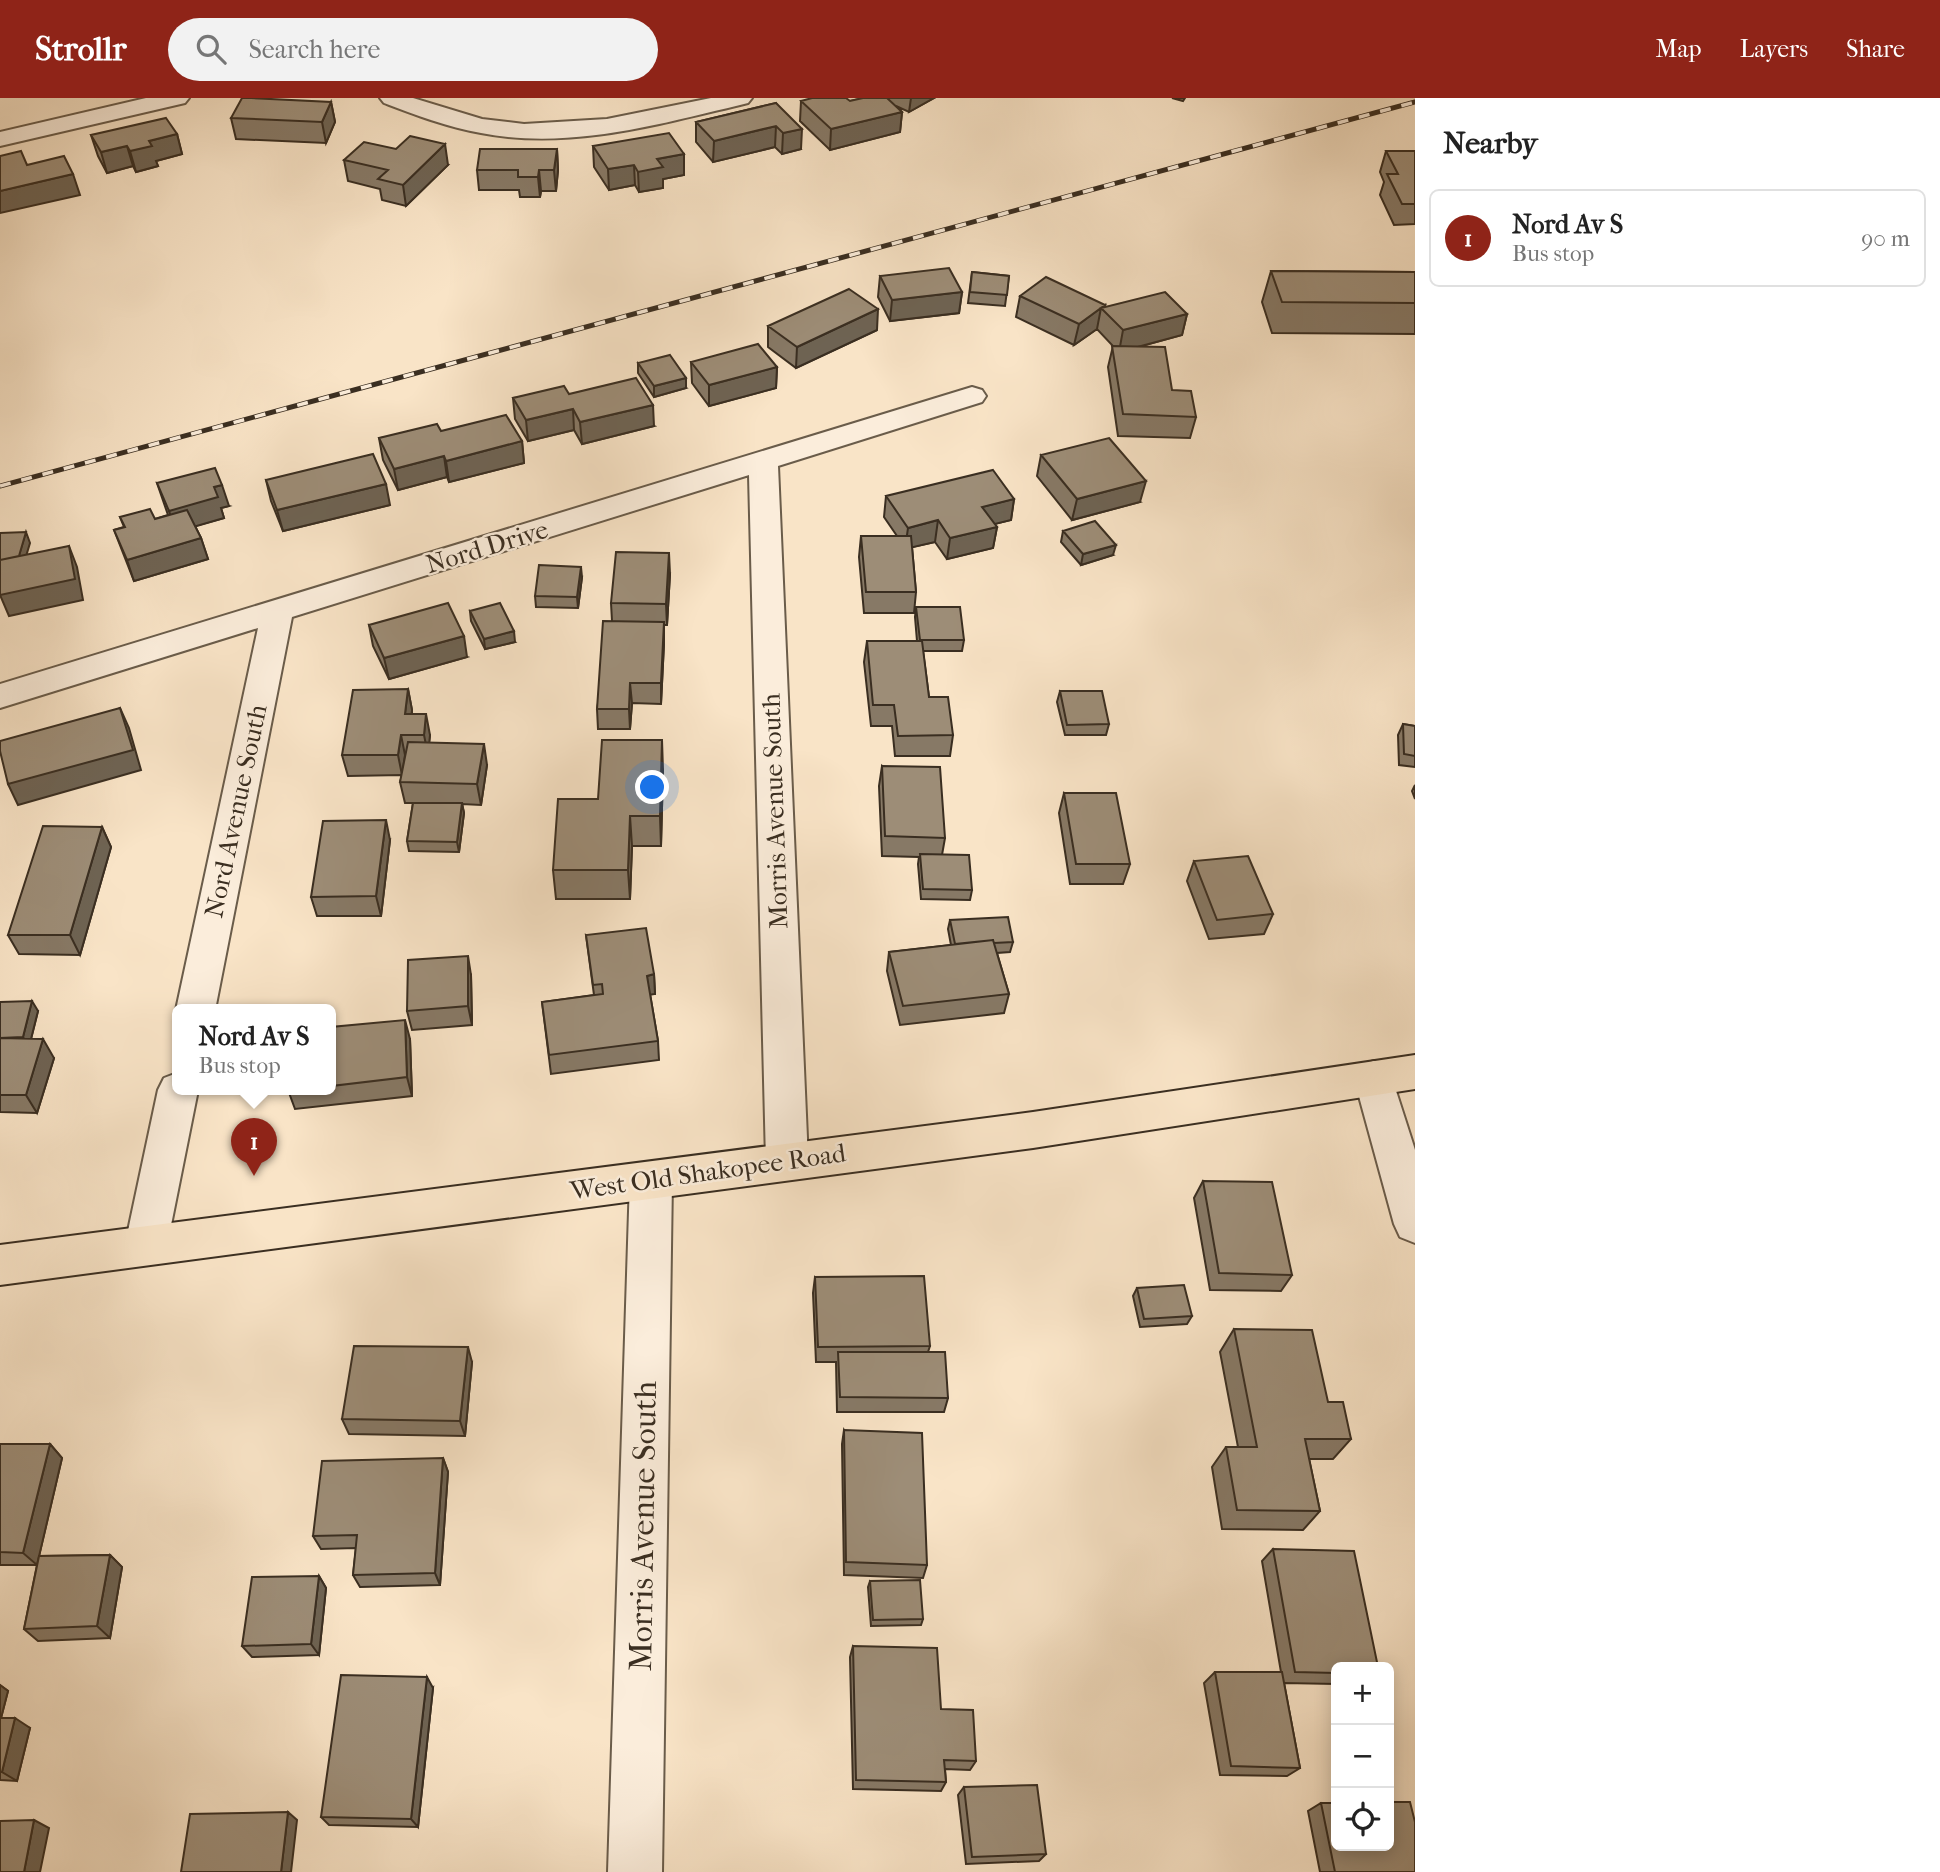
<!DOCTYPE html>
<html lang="en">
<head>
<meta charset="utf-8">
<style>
  :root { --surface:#fff; --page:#f2f2f2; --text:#222; --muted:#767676; --line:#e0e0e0; --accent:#8f2418 }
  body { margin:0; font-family:"IM FELL French Canon",serif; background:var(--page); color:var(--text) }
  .controls { position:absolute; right:21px; bottom:21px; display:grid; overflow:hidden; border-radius:10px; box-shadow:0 4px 18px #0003 }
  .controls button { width:63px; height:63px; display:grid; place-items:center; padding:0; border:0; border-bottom:2px solid var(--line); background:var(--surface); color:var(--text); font:35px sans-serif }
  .you { position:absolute; left:653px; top:690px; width:24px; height:24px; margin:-18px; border:5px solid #fff; border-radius:50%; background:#1a73e8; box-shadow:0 0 0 10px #1a73e833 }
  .badge { display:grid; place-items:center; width:46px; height:46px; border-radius:50%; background:var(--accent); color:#fff; font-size:23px; font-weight:700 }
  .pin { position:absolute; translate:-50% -58px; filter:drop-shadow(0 2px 4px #0008) }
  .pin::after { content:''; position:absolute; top:37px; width:24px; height:21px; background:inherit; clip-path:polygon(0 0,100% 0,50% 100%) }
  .popup { position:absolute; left:172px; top:906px; width:164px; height:91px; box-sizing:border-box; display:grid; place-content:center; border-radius:10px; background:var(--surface); filter:drop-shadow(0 2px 5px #0005); font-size:23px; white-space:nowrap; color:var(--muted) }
  .popup b { font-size:26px; color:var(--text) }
  .popup::after { content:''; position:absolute; left:50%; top:100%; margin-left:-14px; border:14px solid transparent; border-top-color:var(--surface) }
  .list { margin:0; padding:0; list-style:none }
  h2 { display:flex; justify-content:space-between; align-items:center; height:91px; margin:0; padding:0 28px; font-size:30px }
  h2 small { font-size:23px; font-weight:400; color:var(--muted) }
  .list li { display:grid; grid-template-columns:46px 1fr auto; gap:21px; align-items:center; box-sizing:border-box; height:98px; margin:0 14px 14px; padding:0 14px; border:2px solid var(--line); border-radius:10px }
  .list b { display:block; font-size:26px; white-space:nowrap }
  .list p { margin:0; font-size:23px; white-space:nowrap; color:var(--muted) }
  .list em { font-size:23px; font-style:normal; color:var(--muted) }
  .icon { flex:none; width:38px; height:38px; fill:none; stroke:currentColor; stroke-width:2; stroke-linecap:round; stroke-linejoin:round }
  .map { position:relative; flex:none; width:1415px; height:1774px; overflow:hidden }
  header { display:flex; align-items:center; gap:42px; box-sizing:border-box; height:98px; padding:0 35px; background:var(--accent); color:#fff }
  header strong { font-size:33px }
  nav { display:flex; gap:38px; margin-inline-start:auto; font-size:24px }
  .search { width:490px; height:63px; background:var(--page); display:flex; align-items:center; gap:18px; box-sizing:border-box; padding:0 24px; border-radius:38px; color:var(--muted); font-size:26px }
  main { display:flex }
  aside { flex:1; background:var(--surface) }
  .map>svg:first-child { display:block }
</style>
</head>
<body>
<header>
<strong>Strollr</strong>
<div class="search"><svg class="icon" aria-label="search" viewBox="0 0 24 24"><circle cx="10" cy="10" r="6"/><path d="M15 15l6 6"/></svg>Search here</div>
<nav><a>Map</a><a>Layers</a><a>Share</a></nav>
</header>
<main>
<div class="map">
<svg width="1415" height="1774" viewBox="0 0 1415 1774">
  <rect width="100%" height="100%" fill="#f9e4c7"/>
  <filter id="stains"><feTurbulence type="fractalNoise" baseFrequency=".00286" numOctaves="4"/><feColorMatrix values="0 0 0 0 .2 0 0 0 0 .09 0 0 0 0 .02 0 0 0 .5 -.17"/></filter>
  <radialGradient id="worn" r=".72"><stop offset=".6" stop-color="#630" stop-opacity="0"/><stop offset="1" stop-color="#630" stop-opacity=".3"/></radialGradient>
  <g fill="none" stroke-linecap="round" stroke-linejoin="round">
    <g stroke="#6a5c4a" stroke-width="4">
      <path id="minor" d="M146 0H189L185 5 0 48V34Z
        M380 0H413L482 21 524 26 607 21 711 0H752L748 5 740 7C656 27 568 52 481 35 447 29 416 17 384 5Z
        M972 289 982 292 986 298 982 304 778 368 808 1063 802 1076 787 1081 772 1076 766 1063 749 377 292 519 215 912H177V915L176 912 258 530 0 610V586Z
        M1374 963 1388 968 1415 1052V1145L1400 1139 1394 1126 1354 980 1360 968Z
        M177 975V992H198L167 1147 161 1161 146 1166 131 1161 125 1147 158 992 164 980Z
        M651 1064 666 1069 672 1082 662 1774H608L630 1082 636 1069Z"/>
    </g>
    <g stroke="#3a2e21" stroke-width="4">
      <path id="major" d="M1415 957V991L1033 1050 0 1187V1147L1033 1014Z"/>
    </g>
    <use href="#minor" fill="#fbeddb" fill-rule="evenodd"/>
    <use href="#major" fill="#f9e4c7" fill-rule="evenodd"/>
    <g stroke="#3a2e21" stroke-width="5">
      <path id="rail" d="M0 388 1415 4"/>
    </g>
    <use href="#rail" stroke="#fbeddb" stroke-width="3.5" stroke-dasharray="11" stroke-linecap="butt"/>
  </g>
  <path fill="#877966" stroke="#3a2e21" stroke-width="2" d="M863 0H934L909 14 896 8 902 14 900 34 830 52 800 23 801 3H850Z
    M1172 0H1185L1183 3Z
    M331 4 335 24 326 45 236 41 231 20Z
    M776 5 801 51 782 56 775 49 713 64 696 44V24Z
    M177 36 182 56 156 63 158 68 136 74 133 68 107 75 98 58 91 37Z
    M593 48 684 56V77L663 81V90L639 94 635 87 609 92 594 69Z
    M557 51 558 72 556 93H541L540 99H520L519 92H479L477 72Z
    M1386 53H1415V126L1394 127 1380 97 1384 84 1380 74Z
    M344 62 448 67 406 108 382 102 380 91 348 83Z
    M1271 173 1415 174V236L1272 235 1262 204Z
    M972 174 1009 178 1005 208 968 205Z
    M880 178 962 194 959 215 890 223 878 199Z
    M1020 198 1105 207 1104 209 1187 216 1182 237 1138 249 1172 292 1196 319 1190 340 1118 338 1108 269 1113 248 1097 231 1074 247 1016 219Z
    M768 228 877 232 796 270 768 249Z
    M691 264 777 269 776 290 709 308 692 285Z
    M638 265 686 290 654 299 638 275Z
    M569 296 654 328 582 346 574 332 528 343 515 321 513 300Z
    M441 333 522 343 524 365 449 384 447 379 398 392 383 362 379 340Z
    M1041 357 1140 404 1072 422 1037 378Z
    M266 382 390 407 283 433 271 403Z
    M157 385 229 408 221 410 224 420 195 428 201 440 208 461 134 483 114 432 124 429 120 419 155 421 168 417Z
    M886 398 1014 401 1011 422 994 426 997 429 993 450 947 461 935 444 912 449 916 494 914 515H864L859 459 861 438H897L884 419Z
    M1063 433 1113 457 1081 467 1061 444Z
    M670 476 667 527H664V545L661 606 632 605 630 631H598L597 611 612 523 611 505Z
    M582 479 578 510 536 509 535 498Z
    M916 509 964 542 962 553H923L929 599 953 637 950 658H895L892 628H871L864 564 867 543H917L915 519Z
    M470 513 515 544 485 551 471 523Z
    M369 527 467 559 389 581 373 548Z
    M408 591 412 612V616L430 637 429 645 487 667 481 707 462 706 464 715 459 754 409 753 407 743 413 705H405L400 684 402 677 348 678 342 657Z
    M1060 593 1109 626 1106 637H1065L1057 604Z
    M1403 626 1415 628V669L1399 667 1398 637Z
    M882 668 945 740 942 757 972 792 970 802 921 801 918 766 919 759 882 758 879 688Z
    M663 672 661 748H632L630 801H556L553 772 598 701Z
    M1415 687V701L1412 693Z
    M1064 695 1130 766 1123 786H1070L1059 715Z
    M102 729 111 749 80 857 19 856 8 837Z
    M390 742 381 818H317L311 799Z
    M1194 763 1273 816 1264 836 1209 841 1187 783Z
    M950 822 1013 844 1010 854 997 855 1009 896 1004 915 900 927 887 873 889 854 951 847 948 831Z
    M586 837 654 876 655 896H650L658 943 659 962 551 976 542 904 594 897Z
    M471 877 472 927 412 932 407 913Z
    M0 904 38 913 31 941 54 960 37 1015 0 1014Z
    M331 929 410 941 412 998 295 1011 288 992H331Z
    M1203 1083 1292 1177 1281 1193 1210 1192 1194 1100Z
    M815 1179 930 1248 928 1254 948 1300 944 1314H837L836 1264H816L813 1195Z
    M1137 1190 1192 1218 1187 1226 1140 1229 1133 1198Z
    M1234 1231 1328 1304 1351 1341 1333 1361H1309L1320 1413 1303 1432 1222 1431 1212 1369 1226 1349H1238L1220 1254Z
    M472 1264 465 1338 349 1336 342 1321Z
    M844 1332 927 1467 923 1480 844 1477 842 1346Z
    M0 1346H50L62 1360 39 1458 110 1457 122 1469 110 1540 38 1543 24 1531 37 1467H0Z
    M443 1360 448 1374 440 1487 360 1489 353 1477 356 1450 321 1451 313 1438Z
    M1273 1451 1336 1569V1586L1284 1585 1300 1670 1287 1678 1220 1677 1204 1585 1215 1574H1281L1262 1463Z
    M319 1478 326 1490 319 1557 252 1559 242 1548Z
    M870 1483 923 1521 921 1527 871 1528 868 1489Z
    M853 1548 941 1611 976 1663 970 1672 945 1671 946 1684 941 1693 853 1691 850 1559Z
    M0 1587 8 1593 1 1620 30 1630 17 1683 0 1682Z
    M433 1590 418 1729 329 1727 321 1719Z
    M964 1689 1046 1756 1039 1763 966 1766 958 1697Z
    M1321 1705 1415 1774H1320L1308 1713Z"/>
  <path fill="#6e6353" stroke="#3a2e21" stroke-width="2" d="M911 0H934L909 14Z
    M331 4 335 24 326 45 322 24Z
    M902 14 900 34 830 52 831 31Z
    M776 28 775 49 713 64 714 43Z
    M802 31 801 51 782 56 783 35Z
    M177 36 182 56 156 63 158 68 136 74 130 53 149 43Z
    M445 46 448 67 406 108 403 87Z
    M127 48 133 68 107 75 101 54Z
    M557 51 558 72 556 93 554 72Z
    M684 56V77L663 81V90L639 94 638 74 657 61Z
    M634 67 635 87 609 92 608 71Z
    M539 72 541 93 540 99 538 79Z
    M73 76 80 97 0 115V93Z
    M962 194 959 215 890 223 892 202Z
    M1105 207 1104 212 1101 210 1097 231 1074 247 1079 226Z
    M878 211 877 232 796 270 797 249Z
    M1187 216 1182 237 1119 254 1123 232Z
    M777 269 776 290 709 308V287Z
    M686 280V290L654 299V288Z
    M653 307 654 328 582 346 580 324Z
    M573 311 574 332 528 343 526 322Z
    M522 343 524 365 449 384 446 363Z
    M444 358 447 379 398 392 394 371Z
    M1146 383 1140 404 1072 422 1077 401Z
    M386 386 390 407 283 433 277 412Z
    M222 387 229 408 221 410 224 420 176 434 169 413 214 389Z
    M1014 401 1011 422 979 430 982 409Z
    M938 422 935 444 905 451 908 430Z
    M997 429 993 450 947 461 950 440Z
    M26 434 30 445 21 475 17 464Z
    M201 440 208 461 134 483 127 462Z
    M1116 447 1113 457 1081 467 1083 456Z
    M69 448 77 469 83 502 9 518 0 497Z
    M669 455 670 476 667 527 666 506Z
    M581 469 582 479 578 510 577 499Z
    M664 524V545L661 606V585Z
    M514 533 515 544 485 551 484 541Z
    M464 538 467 559 389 581 384 560Z
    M630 585 632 605 630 631 629 611Z
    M408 591 412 612 409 637 405 616Z
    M120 610 129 630 141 672 18 707 8 686Z
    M426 616 430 637 428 657 424 637Z
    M401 637 405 657 402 677 398 657Z
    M662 642 663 672 661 748 660 718Z
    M484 646 487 667 481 707 477 686Z
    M462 705 464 715 459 754 457 744Z
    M630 718 632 748 630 801 628 772Z
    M386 722 390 742 381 818 376 798Z
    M102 729 111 749 80 857 70 837Z
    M468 858 471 877 472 927 468 908Z
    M654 876 655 896 648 897 647 878Z
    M32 903 38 913 29 949 23 939Z
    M405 922 410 941 412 998 407 979Z
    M43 941 54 960 37 1015 26 997Z
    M468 1249 472 1264 465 1338 460 1323Z
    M50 1346 62 1360 37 1467 23 1455Z
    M443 1360 448 1374 440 1487 435 1475Z
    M110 1457 122 1469 110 1540 97 1528Z
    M319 1478 326 1490 319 1557 311 1546Z
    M427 1579 433 1590 418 1729 411 1721Z
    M0 1587 8 1593 0 1624Z
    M15 1620 30 1630 17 1683 2 1674Z
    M288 1714 297 1722 291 1774H281Z
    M34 1722 49 1730 40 1774H24Z"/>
  <path fill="#9d8d77" stroke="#3a2e21" stroke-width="2" d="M242 0H251L331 4 322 24 231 20Z
    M812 0H846L850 3 863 0H887L902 14 831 31 801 3Z
    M776 5 802 31 783 35 776 28 714 43 696 24Z
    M166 20 177 36 149 43 152 48 130 53 127 48 101 54 91 37Z
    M669 35 684 56 657 61 663 69 638 74 634 67 608 71 593 48Z
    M410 38 445 46 403 87 378 81 388 72 344 62 364 44 396 51Z
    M480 51H557L554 72H539L538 79H518V72H477Z
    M21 53 27 67 64 58 73 76 0 93V58Z
    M1386 53H1415V106H1402L1387 76H1398Z
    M949 170 962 194 892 202 880 178Z
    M1271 173 1415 174V205L1282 204Z
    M972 174 1009 178 1007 197 970 194Z
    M1046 179 1105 207 1079 226 1020 198Z
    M849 191 878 211 797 249 768 228Z
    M1165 194 1187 216 1123 232 1101 210Z
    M758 246 777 269 709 287 691 264Z
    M1112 248 1165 249 1172 292 1191 293 1196 319 1123 316Z
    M670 257 686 280 654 288 638 265Z
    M636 280 653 307 580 324 573 311 526 322 513 300 564 288 569 296Z
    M506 317 522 343 446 363 444 358 394 371 379 340 437 326 441 333Z
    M1109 340 1146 383 1077 401 1041 357Z
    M373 356 386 386 277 412 266 382Z
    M215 370 222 387 214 389 218 399 169 413 157 385Z
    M993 372 1014 401 982 409 997 429 950 440 938 422 908 430 886 398Z
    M150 411 155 421 187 412 201 440 127 462 114 432 125 429 120 419Z
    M1095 423 1116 447 1083 456 1063 433Z
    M26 434 19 458 0 462V435Z
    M861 438H911L916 494H866Z
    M69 448 75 481 0 497V462Z
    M616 454 669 455 666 506 611 505Z
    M539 467 581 469 577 499 535 498Z
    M448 505 464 538 384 560 369 527Z
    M500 505 514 533 484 541 470 513Z
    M916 509H960L964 542H920Z
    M603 523 664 524 661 585H630L629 611H597Z
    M867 543H922L929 599H948L953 637 898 638 894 607H873Z
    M408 591 405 616H426L424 637H401L398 657H342L353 592Z
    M1060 593H1102L1109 626 1067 627Z
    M120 610 133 652 8 686 0 653V643Z
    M1403 626 1415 628V658L1404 656Z
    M602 642H662L660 718H630L628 772H553L558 701H598Z
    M408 644 484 646 477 686 400 684Z
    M882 668 940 669 945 740 885 738Z
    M1064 695H1116L1130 766H1076Z
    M413 705H462L457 744 407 743Z
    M386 722 376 798 311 799 323 723Z
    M43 728 102 729 70 837H8Z
    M920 756 969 757 972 792 923 791Z
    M1248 758 1273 816 1217 822 1194 763Z
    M1008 819 1013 844 994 845 993 842 955 846 950 822Z
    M646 830 654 876 647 878 658 943 549 957 542 904 603 896 602 886 593 887 586 837Z
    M993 842 1009 896 903 908 889 854Z
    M468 858V908L407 913 408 862Z
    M32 903 23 939 0 940V904Z
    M405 922 407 979 331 988V929Z
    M0 940 43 941 26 997H0Z
    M1203 1083 1272 1084 1292 1177 1219 1175Z
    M924 1178 930 1248 818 1249 815 1179Z
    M1184 1187 1192 1218 1144 1221 1137 1190Z
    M1234 1231 1312 1232 1328 1304H1343L1351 1341H1305L1320 1413 1237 1412 1226 1349H1257Z
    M354 1248 468 1249 460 1323 342 1321Z
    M838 1254H945L948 1300 840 1299Z
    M844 1332 922 1335 927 1467 846 1464Z
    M0 1346H50L23 1455 0 1454Z
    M443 1360 435 1475 353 1477 357 1437 313 1438 322 1363Z
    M1273 1451 1354 1453 1378 1569H1336V1575L1295 1574Z
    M110 1457 97 1528 24 1531 39 1458Z
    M319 1478 311 1546 242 1548 252 1479Z
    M920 1482 923 1521 873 1522 870 1483Z
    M853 1548 937 1550 941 1611 973 1612 976 1663 944 1662 946 1684 856 1682Z
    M1215 1574H1282L1300 1670 1231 1668Z
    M341 1577 427 1579 411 1721 321 1719Z
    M0 1620H15L2 1674H0Z
    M1037 1687 1046 1756 972 1759 964 1689Z
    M1389 1704H1410L1415 1724V1774H1335L1321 1705H1336V1748H1389Z
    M288 1714 281 1774H181L190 1716Z
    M34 1722 24 1774H0V1723Z"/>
  <g text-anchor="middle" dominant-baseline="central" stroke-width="5" stroke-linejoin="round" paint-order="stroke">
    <g font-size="26" fill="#3a2e21" stroke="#fbeddb">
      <text transform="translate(487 449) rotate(-17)">Nord Drive</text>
      <text transform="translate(236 713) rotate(-78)">Nord Avenue South</text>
      <text transform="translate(775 713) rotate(-92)">Morris Avenue South</text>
      <text transform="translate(708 1074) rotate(-8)">West Old Shakopee Road</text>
    </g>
    <g font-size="32" fill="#3a2e21" stroke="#fbeddb">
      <text transform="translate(643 1428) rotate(-89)">Morris Avenue South</text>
    </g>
  </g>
  <rect width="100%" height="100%" filter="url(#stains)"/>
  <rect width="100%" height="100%" fill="url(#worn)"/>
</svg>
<div class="controls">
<button>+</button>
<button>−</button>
<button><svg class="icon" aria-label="locate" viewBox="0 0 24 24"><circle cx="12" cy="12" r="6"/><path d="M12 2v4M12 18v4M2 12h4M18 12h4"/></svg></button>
</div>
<div class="you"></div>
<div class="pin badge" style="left:254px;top:1078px">1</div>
<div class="popup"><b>Nord Av S</b>Bus stop</div>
</div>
<aside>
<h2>Nearby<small></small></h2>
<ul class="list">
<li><span class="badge">1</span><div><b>Nord Av S</b><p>Bus stop</p></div><em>90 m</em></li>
</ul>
</aside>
</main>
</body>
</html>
